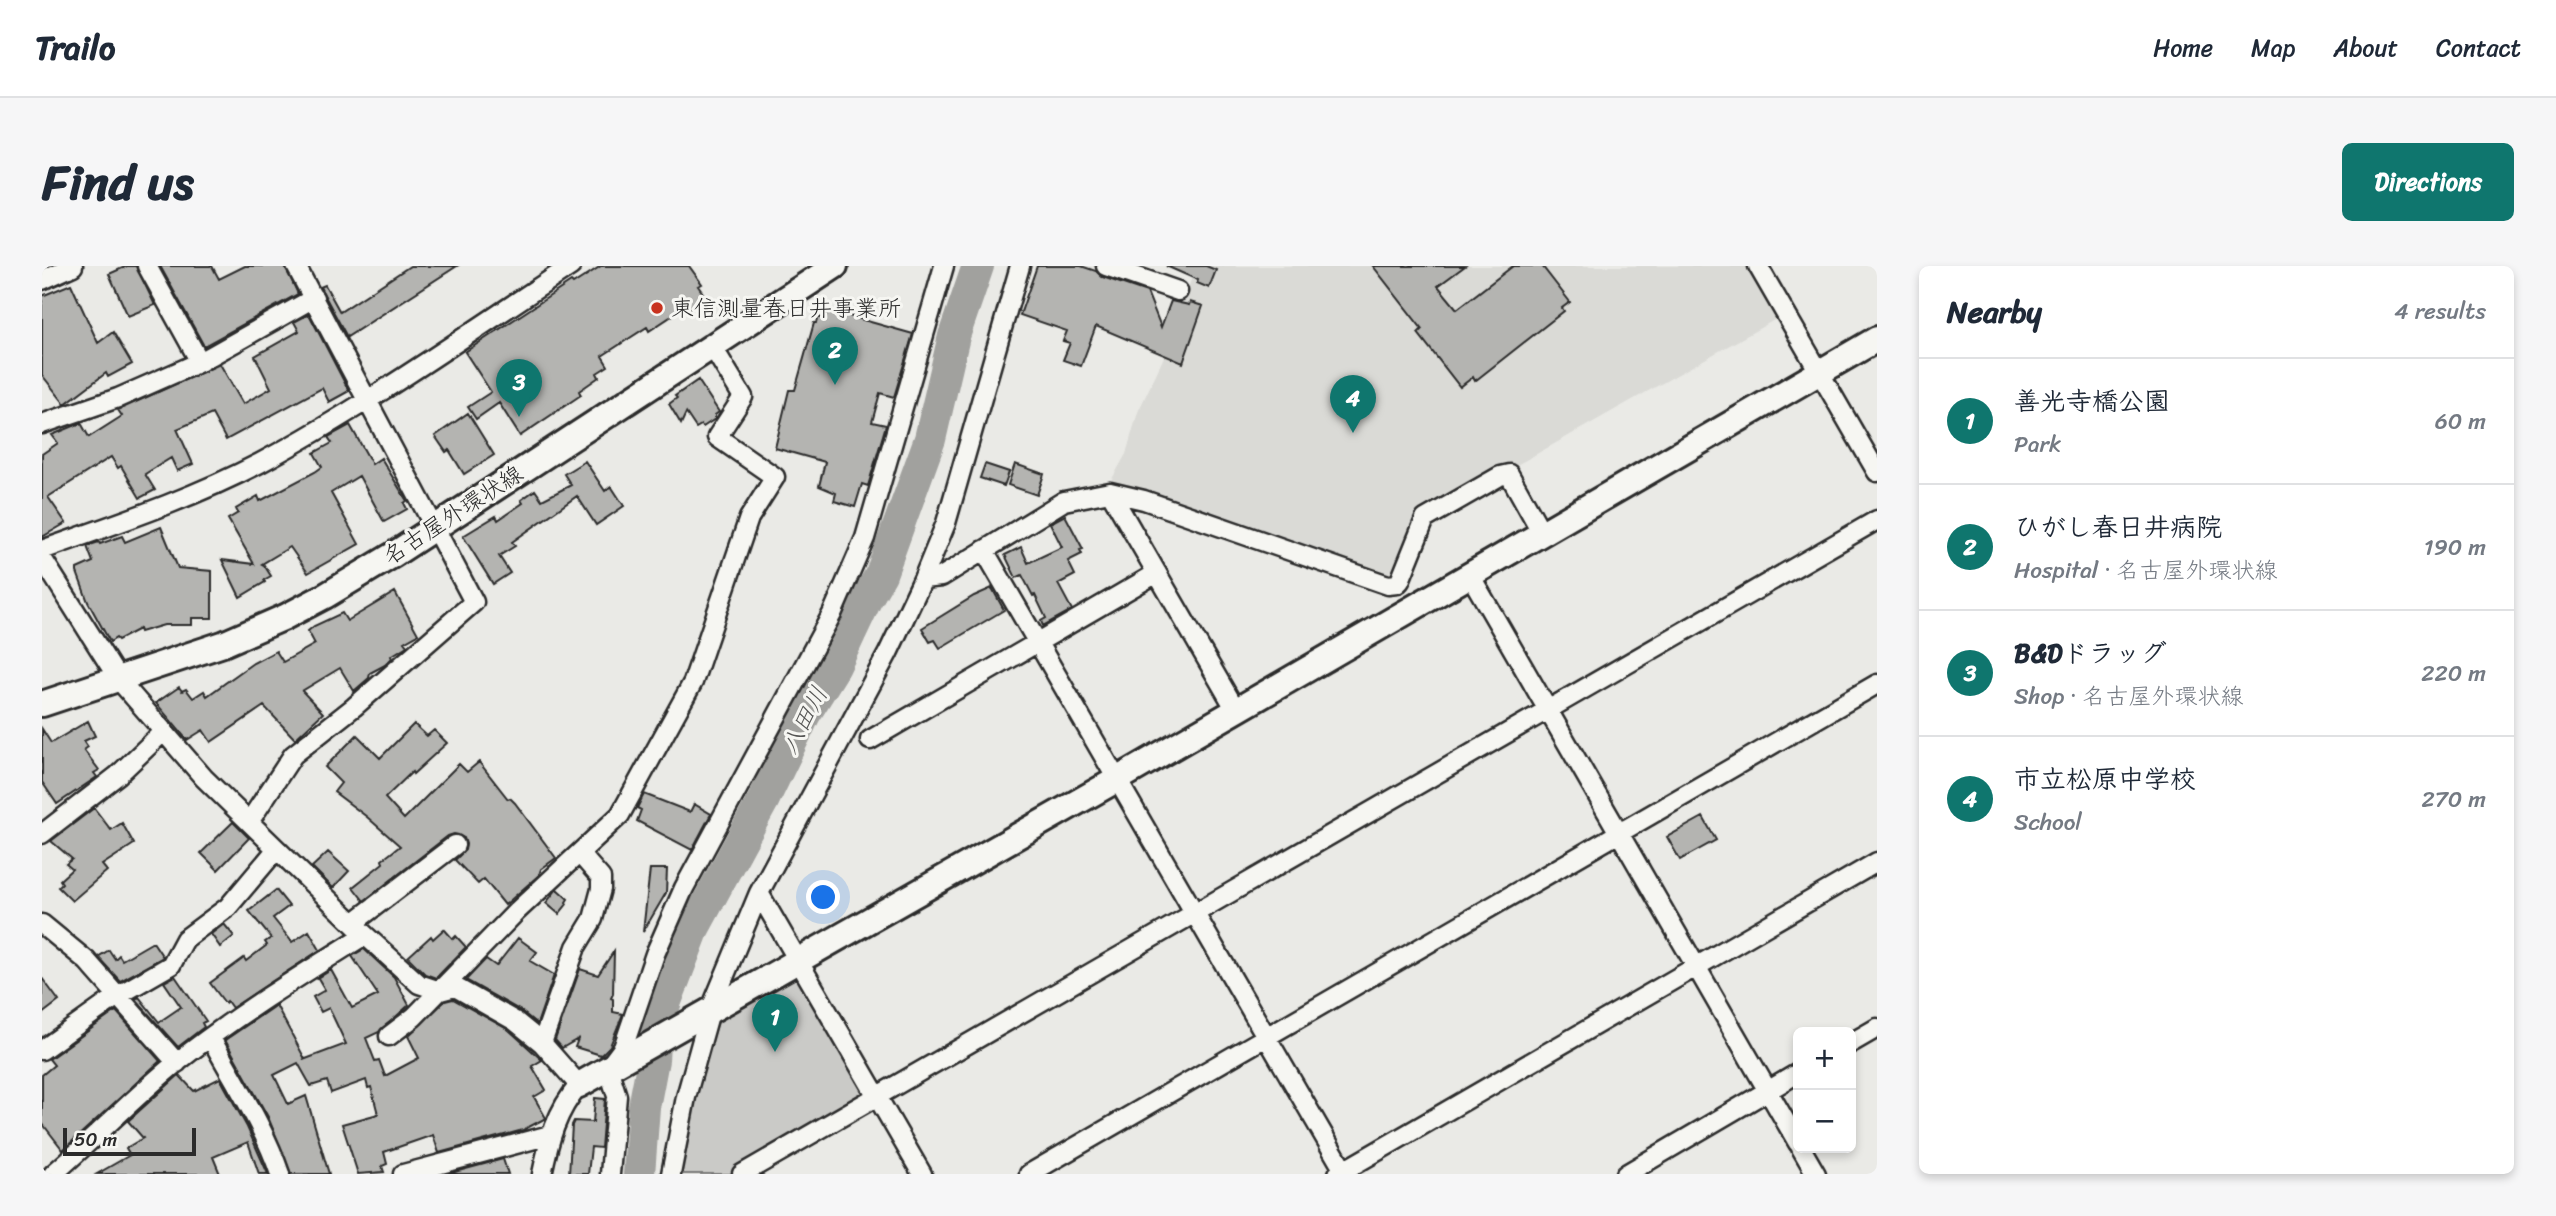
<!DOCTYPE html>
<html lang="en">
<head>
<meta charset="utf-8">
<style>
  :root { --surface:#fff; --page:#f6f6f7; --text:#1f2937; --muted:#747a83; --line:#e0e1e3; --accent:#0f766e }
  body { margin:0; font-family:Sriracha,"Klee One",sans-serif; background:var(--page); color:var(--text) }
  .controls { position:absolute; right:21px; bottom:21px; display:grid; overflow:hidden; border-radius:10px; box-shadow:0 4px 10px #0003 }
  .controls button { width:63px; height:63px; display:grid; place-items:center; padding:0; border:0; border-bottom:2px solid var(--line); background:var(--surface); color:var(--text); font:35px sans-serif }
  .scale { position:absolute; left:21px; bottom:18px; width:133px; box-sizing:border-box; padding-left:7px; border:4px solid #2b2b2b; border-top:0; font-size:19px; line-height:24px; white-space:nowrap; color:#2b2b2b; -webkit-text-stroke:5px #f6f6f2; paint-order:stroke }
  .you { position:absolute; left:782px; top:632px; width:24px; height:24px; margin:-18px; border:5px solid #fff; border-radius:50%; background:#1a73e8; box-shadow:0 0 0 10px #1a73e833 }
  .badge { display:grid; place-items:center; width:46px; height:46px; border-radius:50%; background:var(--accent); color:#fff; font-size:23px; font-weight:700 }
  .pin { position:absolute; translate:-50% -58px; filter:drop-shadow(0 2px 4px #0008) }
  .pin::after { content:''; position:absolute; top:37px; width:24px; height:21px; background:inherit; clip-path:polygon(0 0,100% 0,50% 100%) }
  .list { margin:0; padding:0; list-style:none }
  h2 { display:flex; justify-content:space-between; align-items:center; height:91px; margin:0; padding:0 28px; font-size:30px }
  h2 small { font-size:23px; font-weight:400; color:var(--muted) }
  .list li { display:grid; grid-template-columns:46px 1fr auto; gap:21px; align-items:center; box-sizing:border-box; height:126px; padding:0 28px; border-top:2px solid var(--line) }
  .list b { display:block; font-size:26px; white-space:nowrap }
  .list p { margin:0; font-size:23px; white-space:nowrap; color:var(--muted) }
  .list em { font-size:23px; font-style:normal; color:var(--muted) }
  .map { position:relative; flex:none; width:1835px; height:908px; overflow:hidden; border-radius:10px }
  header { display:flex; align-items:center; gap:42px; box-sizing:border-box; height:98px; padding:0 35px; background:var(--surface); border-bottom:2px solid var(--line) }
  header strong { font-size:33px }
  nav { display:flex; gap:38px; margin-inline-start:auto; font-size:24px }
  .intro { display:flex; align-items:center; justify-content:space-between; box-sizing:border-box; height:168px; padding:0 42px }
  h1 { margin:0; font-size:49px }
  .button { padding:18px 32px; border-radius:10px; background:var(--accent); color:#fff; font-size:24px; font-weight:700 }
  main { display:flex; gap:42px; padding:0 42px }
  aside { flex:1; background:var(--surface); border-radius:10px; box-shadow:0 4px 10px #0003 }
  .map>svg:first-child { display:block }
</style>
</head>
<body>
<header>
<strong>Trailo</strong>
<nav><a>Home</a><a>Map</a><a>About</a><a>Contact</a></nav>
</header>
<div class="intro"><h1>Find us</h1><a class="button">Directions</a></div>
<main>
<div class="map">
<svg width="1835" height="908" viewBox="0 0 1835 908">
  <rect width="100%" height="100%" fill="#eaeae6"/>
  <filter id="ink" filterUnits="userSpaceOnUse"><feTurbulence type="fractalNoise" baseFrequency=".0143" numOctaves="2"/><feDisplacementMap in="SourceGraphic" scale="14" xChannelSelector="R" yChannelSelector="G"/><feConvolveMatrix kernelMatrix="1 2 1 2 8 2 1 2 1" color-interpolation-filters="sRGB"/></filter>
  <g filter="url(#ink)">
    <path fill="#dadad6" d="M1154 0H1705L1734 53 1379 253 1354 316 1066 220 1084 188 1096 146 1121 93Z"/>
    <path fill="#cacac7" stroke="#7a7a79" stroke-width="2" d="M751 712 759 714 827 831 694 908H635L655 820 677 753Z"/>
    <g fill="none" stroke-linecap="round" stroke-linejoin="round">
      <path stroke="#a1a19e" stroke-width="32" d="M597 908 602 841 611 794 613 764 652 662 722 533 763 448 793 400 824 334 839 308 888 173 912 70 936 0"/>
    </g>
    <path fill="#b4b4b1" stroke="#2b2b2b" stroke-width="2" d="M85 0H94L113 39 86 50 67 8Z
      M118 0H170L177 13 203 0H243L256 28 162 80Z
      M368 0H415L305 71 278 21 283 19 298 46Z
      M559 0H647L660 18 656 20 665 33 644 45 642 42 607 65 605 61 560 90 566 100 555 107 557 111 537 125 539 129 478 170 457 137 434 153 426 141 449 126 423 86 529 16 531 18Z
      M995 0H1039L1054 5 1060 11 1105 26 1119 61 1129 35 1147 39 1148 36 1161 40 1141 97 1054 60 1039 100 1021 94 1028 77 1021 75 1025 65 978 49Z
      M1124 0H1164L1174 4 1167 22 1155 17 1156 14Z
      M1331 0H1423L1396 20 1415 43 1471 0H1500L1528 36 1520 42 1522 45 1433 115 1431 111 1418 121 1376 67 1380 63Z
      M29 18 56 77 71 66 90 98 66 111 64 107 23 138 0 109V30Z
      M786 44 871 68 852 131 838 127 830 156 844 159 826 220 820 218 813 241 792 235 794 227 777 220 783 196 733 182 747 124H753L772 57H774L776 51 783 53Z
      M267 48 307 125 287 136 280 122 184 174 170 148 135 163 151 198 135 205 129 192 103 208 113 224 98 232 79 200 76 202 69 191 6 231 24 257 0 271V188L16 177 10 169 39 157 47 171 80 150 76 144 178 98 201 138 229 122 213 90 257 65 252 56Z
      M656 114 677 146 673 149V153L661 161 659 159 654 162 644 147 639 158 627 138 635 132 633 130Z
      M426 147 452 189 422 208 407 184 404 186 393 170Z
      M308 159 330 198 339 192 365 235 362 237 365 243 342 256 317 210 289 227 317 278 266 307 248 281 220 298 222 299 229 310 222 314 223 316 198 331 180 294 212 298 186 253 196 247 194 243 216 230 218 235 273 206 280 201 272 187 290 177 286 171Z
      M543 195 563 225 569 220 582 240 554 259 535 230 470 276 473 280 457 290 468 307 451 318 421 270 454 250 456 254 481 237 479 234 493 224 500 234 529 219 522 208Z
      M943 198 967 206 962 220 938 212Z
      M973 198 1002 208 995 229 966 219Z
      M1023 249 1041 283 1038 284 1040 288 1026 295 1033 309 1016 318 1030 344 1001 360 999 355 1004 352 993 329 991 330 980 309 974 312 963 289 979 281 986 297 1020 281 1008 257Z
      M119 261 136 302 170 305V352H150V359H122L98 366 97 363 76 374 74 372 68 376 46 336 35 306V303L51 296 45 280 57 276 58 278 80 270 83 276Z
      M950 322 962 344 898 382 893 374 888 376 880 362 932 330Z
      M353 326 376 368 362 376 365 380 349 390 350 392 343 399 328 407 327 412 312 425 298 402 260 425 281 447 253 473 222 440 169 476 161 464 145 474 114 437 137 421 140 425 144 423 151 432 162 425 165 430 211 397 234 385 241 396 273 378 266 365 272 360 300 347 305 355Z
      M46 455 53 470 42 475 46 481 42 484 57 504 52 507 55 511 15 538 0 516V463L9 477Z
      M372 458 385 470 392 464 405 477 371 508 370 506 343 532 362 553 417 498 425 506 437 496 466 533 468 532 473 537 514 592 499 603 497 609 463 639 442 613 436 618 413 594 423 584 424 578 422 572 412 568 406 570 322 635 311 621 341 597 340 594 358 580 325 551 292 526 299 517 283 501 315 469 338 492Z
      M602 528 648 546 652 538 669 548 650 584 595 555 599 544 595 542Z
      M52 542 69 564 80 557 92 578 60 599 65 605 30 635 16 621 20 617 18 614 30 603 24 598 30 593 9 575Z
      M1661 551 1674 574 1638 594 1625 571Z
      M191 556 207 572 176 604 159 587Z
      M286 586 307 605 291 622 270 601Z
      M608 603H625L624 627 601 666Z
      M515 623 526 633 524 636 525 638 517 648 504 637Z
      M234 624 247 640 231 652 250 676 267 665 278 684 190 742 185 735 183 737 168 717 202 692 204 695 225 679 223 676 229 672 207 645Z
      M182 658 192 670 178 681 169 668Z
      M402 663 411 673 414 670 424 681 394 712 383 708 366 691 389 670 391 673Z
      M476 672 495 686 488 695 512 709 495 758 479 745 424 714 444 693 454 700Z
      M111 676 121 691 78 715 56 691 67 684 73 693 77 689 80 694Z
      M322 683 352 711 367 739 337 766 324 772 333 795 337 794 343 810 377 792 366 770 403 735 411 733 467 764 500 794 490 800 504 824 492 831 504 852 481 864 397 887 391 869 342 886 345 898 340 900 342 906 316 908 300 858 336 848 329 821 326 822 324 814 289 827 285 815 269 820 256 797 232 809 246 838 264 830 287 908H249L226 851 183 774 234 739 263 793 261 794 304 778 287 742 279 746 271 731 283 724 276 712 289 704 310 742 336 729 310 690Z
      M572 685 571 728 569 732 571 733V746L581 748 568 780 559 789 533 781 536 773 520 782 513 774 538 703 556 709Z
      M133 710 164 755 160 757 162 761 136 781 93 733 97 731 117 756 139 741 122 716Z
      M0 712 17 735 0 748Z
      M74 745 118 795 21 884 0 857V809L12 799 7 793Z
      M137 809 152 825 178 812 205 861 226 908H217L206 876 171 891 178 908H55L88 889 84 882 101 872 86 855Z
      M553 832 563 833 559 882 549 881 546 908H527L530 859 532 855 551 856Z
      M461 893 466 908H405Z"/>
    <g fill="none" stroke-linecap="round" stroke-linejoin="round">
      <g stroke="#2b2b2b" stroke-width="23">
        <path id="street" d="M105 0 158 96
          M1064 0 1136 25
          M1716 0 1835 206
          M0 14 31 0
          M0 158 76 132 158 96 272 32
          M1068 226 1194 444
          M0 284C73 258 149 233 218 197 326 139 427 67 529 0
          M942 284 1304 908
          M0 292 77 414 162 512 323 669 377 718 398 725 413 721 473 755 500 777 537 819C514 846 507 874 500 908
          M1428 309 1756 877
          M881 313 899 311 1022 235 1068 226 1102 234 1346 319 1355 318 1358 315 1383 253 1458 210 1467 208 1500 267
          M828 474 1115 307
          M207 556 251 489 312 441 432 336 254 0
          M0 568 76 509 122 465
          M311 657 413 579
          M0 658 45 695 135 797
          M347 770 372 751 475 645 578 549 651 416 707 252 733 211 675 171 701 131 670 80
          M169 772C193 817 222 860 238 908
          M500 777 534 681 551 653 559 623V612L538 588
          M1809 777 1835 762
          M0 784 77 729 129 699 143 673 186 641 234 584
          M1759 882 1774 908
          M11 908C53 872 91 832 134 797 193 750 259 709 323 669
          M361 908 508 869
          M568 908 575 830 566 802 581 782 613 688 642 622 790 348 823 272 902 0
          M629 908 644 831 668 745 717 627
          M700 908 1835 254
          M880 908 717 627 846 387 881 313 904 257 978 0
          M987 908 1835 418
          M1296 908 1835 596
          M1584 908 1756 807"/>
      </g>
      <g stroke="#2b2b2b" stroke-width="30">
        <path id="secondary" d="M0 438 181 378 243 351 283 330 351 289 793 0
          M537 819 1076 513 1835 73"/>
      </g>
      <use href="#street" stroke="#f6f6f2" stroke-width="18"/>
      <use href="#secondary" stroke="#f6f6f2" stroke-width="24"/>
    </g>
  </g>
  <circle fill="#c8321e" stroke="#f6f6f2" stroke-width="2.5" cx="615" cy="42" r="7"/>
  <g text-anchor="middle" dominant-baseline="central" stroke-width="6" stroke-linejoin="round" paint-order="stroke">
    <g font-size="23" fill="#2b2b2b" stroke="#f6f6f2" text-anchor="start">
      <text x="629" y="42">東信測量春日井事業所</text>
    </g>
    <g font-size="23" fill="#2b2b2b" stroke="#f6f6f2">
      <text transform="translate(411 249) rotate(-33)">名古屋外環状線</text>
    </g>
    <g font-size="24" font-style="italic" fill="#545453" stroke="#f6f6f2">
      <text transform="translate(762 454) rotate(-62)">八田川</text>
    </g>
  </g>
</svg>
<div class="controls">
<button>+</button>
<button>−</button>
</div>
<div class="scale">50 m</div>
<div class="you"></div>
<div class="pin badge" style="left:733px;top:786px">1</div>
<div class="pin badge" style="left:793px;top:119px">2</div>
<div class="pin badge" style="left:477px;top:151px">3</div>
<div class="pin badge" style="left:1311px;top:167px">4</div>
</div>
<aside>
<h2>Nearby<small>4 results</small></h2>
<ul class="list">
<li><span class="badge">1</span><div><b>善光寺橋公園</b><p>Park</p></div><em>60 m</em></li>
<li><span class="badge">2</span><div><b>ひがし春日井病院</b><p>Hospital · 名古屋外環状線</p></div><em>190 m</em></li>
<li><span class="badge">3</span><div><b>B&amp;Dドラッグ</b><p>Shop · 名古屋外環状線</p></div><em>220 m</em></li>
<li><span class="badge">4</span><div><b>市立松原中学校</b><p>School</p></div><em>270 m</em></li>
</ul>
</aside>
</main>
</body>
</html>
